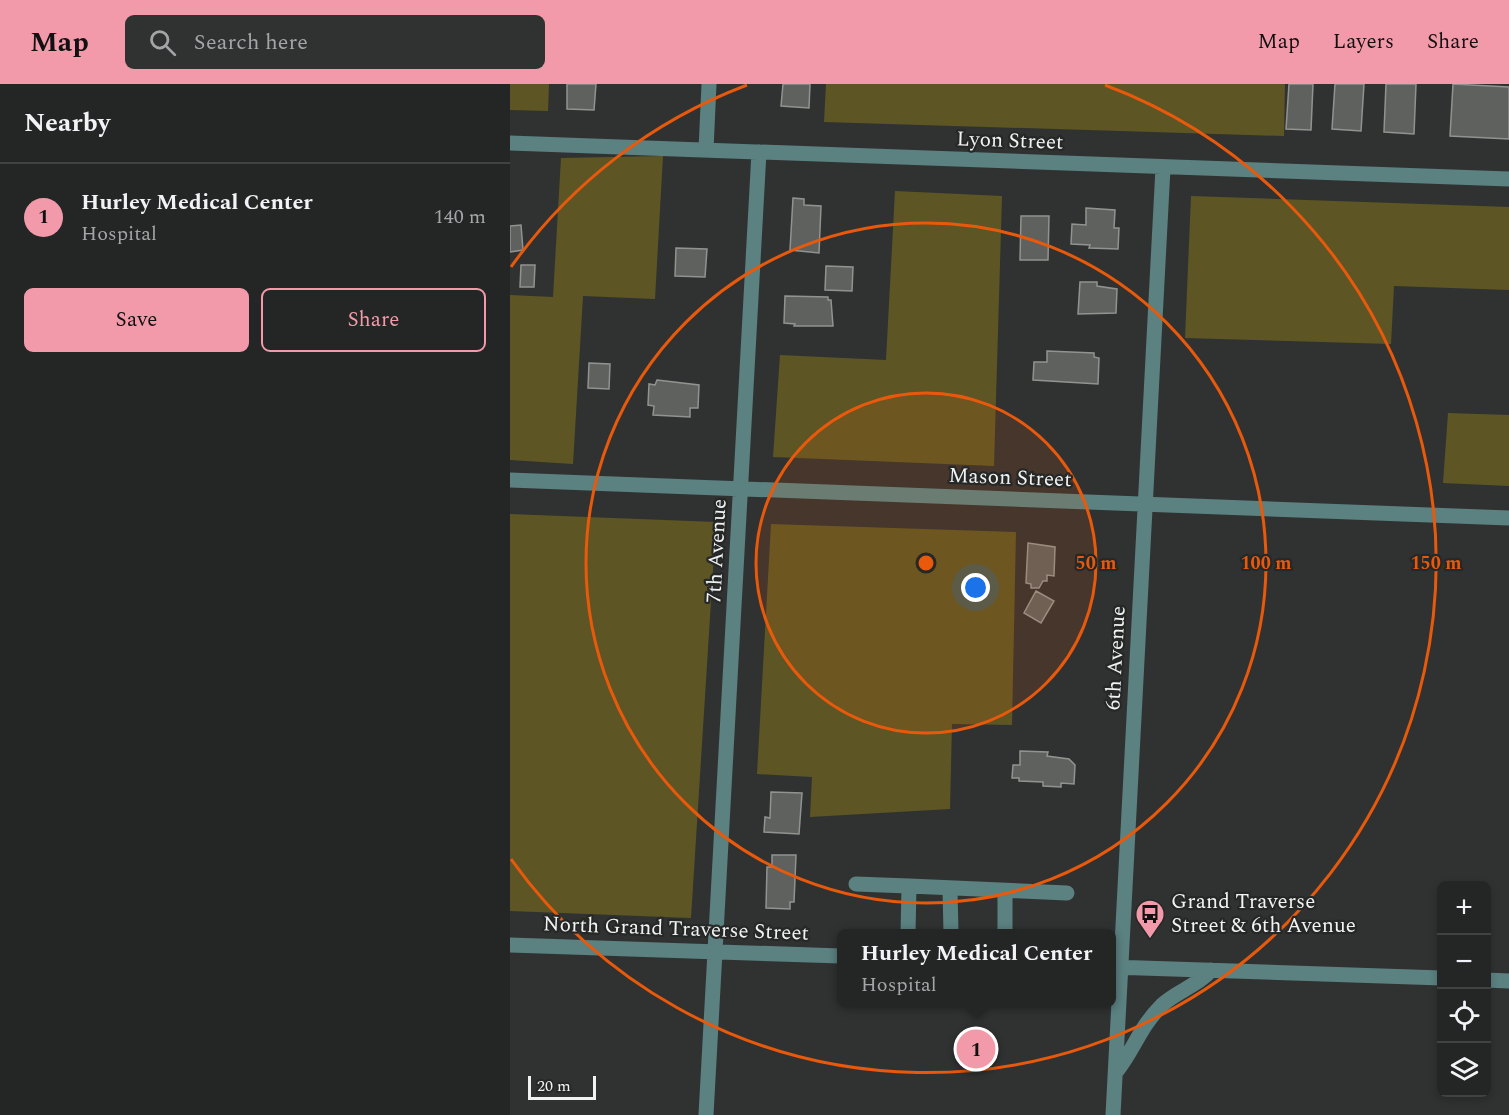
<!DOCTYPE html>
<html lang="en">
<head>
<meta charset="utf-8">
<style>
  :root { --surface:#242625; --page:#303232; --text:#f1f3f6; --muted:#a3a5a7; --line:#414342; --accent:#f39aaa }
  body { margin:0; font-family:Spectral,serif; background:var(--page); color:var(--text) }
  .controls { position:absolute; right:18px; bottom:18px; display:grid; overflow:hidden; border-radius:9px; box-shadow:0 3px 9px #0003 }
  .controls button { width:54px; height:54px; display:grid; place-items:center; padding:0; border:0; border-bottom:2px solid var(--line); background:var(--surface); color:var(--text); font:30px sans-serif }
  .scale { position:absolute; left:18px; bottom:15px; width:68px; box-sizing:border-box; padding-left:6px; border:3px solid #f1f3f2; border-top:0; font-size:16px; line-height:21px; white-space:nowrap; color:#f1f3f2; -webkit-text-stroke:4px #262827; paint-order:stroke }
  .you { position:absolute; left:466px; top:504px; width:21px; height:21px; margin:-15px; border:4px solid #fff; border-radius:50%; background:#1a73e8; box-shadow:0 0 0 9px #1a73e833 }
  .badge { display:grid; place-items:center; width:39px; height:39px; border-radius:50%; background:var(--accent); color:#111; font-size:20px; font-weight:700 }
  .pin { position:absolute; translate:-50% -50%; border:3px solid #fff; box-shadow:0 2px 6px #0006 }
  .popup { position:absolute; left:327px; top:845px; width:279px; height:78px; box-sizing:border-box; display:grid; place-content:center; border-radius:9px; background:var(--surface); filter:drop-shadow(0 2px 4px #0005); font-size:20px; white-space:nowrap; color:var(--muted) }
  .popup b { font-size:22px; color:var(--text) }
  .popup::after { content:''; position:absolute; left:50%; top:100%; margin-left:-12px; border:12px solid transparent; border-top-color:var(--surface) }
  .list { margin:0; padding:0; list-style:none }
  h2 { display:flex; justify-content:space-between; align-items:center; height:78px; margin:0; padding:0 24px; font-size:26px }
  h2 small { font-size:20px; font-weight:400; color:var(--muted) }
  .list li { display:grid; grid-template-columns:39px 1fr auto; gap:18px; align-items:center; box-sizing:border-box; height:108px; padding:0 24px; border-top:2px solid var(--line) }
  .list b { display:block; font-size:22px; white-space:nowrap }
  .list p { margin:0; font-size:20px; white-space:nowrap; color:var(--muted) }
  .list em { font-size:20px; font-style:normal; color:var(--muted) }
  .actions { display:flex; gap:12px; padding:18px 24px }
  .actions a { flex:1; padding:14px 0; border:2px solid var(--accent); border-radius:9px; text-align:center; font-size:21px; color:var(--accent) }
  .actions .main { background:var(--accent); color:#111 }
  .icon { flex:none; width:33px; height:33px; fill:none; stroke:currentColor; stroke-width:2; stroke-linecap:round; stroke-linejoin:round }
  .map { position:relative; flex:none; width:999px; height:1031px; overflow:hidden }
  header { display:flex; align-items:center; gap:36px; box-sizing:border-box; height:84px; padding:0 30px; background:var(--accent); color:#111 }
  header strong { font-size:28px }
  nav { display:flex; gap:33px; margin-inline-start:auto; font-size:21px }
  .search { width:420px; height:54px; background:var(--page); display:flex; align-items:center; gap:15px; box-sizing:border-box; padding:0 21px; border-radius:9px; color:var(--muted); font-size:22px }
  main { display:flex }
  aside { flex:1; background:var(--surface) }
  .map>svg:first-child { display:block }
</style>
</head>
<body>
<header>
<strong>Map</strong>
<div class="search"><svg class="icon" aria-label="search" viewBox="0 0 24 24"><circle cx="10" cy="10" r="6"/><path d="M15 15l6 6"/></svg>Search here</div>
<nav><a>Map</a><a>Layers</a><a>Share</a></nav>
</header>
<main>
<aside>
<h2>Nearby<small></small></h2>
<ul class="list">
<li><span class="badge">1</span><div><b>Hurley Medical Center</b><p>Hospital</p></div><em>140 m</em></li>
</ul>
<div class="actions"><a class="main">Save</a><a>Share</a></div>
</aside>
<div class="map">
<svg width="999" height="1031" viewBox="0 0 999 1031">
  <rect width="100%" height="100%" fill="#303231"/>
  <path fill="#5d5624" d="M0 0H39L38 27 0 26Z
    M316 0H775L774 52 314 38Z
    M153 72 145 215 73 212 63 380 0 376V211L43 213 51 74Z
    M385 107 492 112 484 382 263 373 270 271 376 276Z
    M681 112 999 123V206L884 202 881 260 675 254Z
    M938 329 999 331V402L933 399Z
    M0 430 206 438 181 834 0 827Z
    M261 440 506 448 502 641 442 640 440 725 300 733 302 693 247 690Z"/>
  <path fill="#5f615e" stroke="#929391" stroke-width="1.5" d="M57 0H86L84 26 57 25Z
    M273 0H300L299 24 271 22Z
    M779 0H803L801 46 776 45Z
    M825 0H854L851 47 822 45Z
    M876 0H906L904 50 874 48Z
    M943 0 999 3V55L940 52Z
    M283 114 294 115V121L311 122 309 169 280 166Z
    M576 124 605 126 604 144H609L608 165 579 164 580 161 561 160 562 140 576 141Z
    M511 132H539L538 176H510Z
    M11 141 13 166 0 168V142Z
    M166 164 197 165 195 193 165 192Z
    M11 181H25L24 203H10Z
    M316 182 343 183 342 207 315 206Z
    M570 198H587V202L607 205 606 229 568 230Z
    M275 212 318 213V216H321L323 242H284L285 240 274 239Z
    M537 267 584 269V273L589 274 588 300 523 296 524 278H537Z
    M79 279 100 280 99 305 78 304Z
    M147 296 189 301 188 324H180V333L143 331 144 322 138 321 139 300 145 301Z
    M518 459 545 463 544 492 537 491V497H533L529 504H521V500L516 499Z
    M526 507 544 517 531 539 514 529Z
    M510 667 538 668 537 672 559 675 565 681 564 700 551 699V703L533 702V698L509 697V694H502L503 681H510Z
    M261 708 292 709 289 750 254 748 255 733 260 734Z
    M262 771H286L284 818H280V825L256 824 257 783H262Z"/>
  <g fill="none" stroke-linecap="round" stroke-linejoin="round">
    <path stroke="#5b8181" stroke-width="15" d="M0 59 999 95
      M196 66 199 0
      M0 396 999 434
      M346 800 399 802 398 850
      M399 802 557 809
      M440 805 441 850
      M495 850V807
      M0 861 331 872
      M601 883 932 894
      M976 896 999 897
      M607 987C625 964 629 944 652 921 667 907 689 901 701 886
      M196 1031 249 68
      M603 1031 653 84"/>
  </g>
  <circle cx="416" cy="479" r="170" fill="#e8590c" fill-opacity=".12"/>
  <g fill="none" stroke="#e8590c" stroke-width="3">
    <circle cx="416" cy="479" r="170"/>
    <circle cx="416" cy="479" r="340"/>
    <path d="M1 183A510 510 0 0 1 237 1M595 1A510 510 0 1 1 1 775"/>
  </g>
  <defs>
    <g id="bus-pin" transform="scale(1.5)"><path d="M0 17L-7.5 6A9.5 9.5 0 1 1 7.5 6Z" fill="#f39aaa" stroke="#262827"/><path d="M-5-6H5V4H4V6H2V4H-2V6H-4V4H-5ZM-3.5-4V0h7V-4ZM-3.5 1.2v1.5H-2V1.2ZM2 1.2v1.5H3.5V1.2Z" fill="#111"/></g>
  </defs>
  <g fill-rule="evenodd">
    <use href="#bus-pin" x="640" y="830"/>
  </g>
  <g text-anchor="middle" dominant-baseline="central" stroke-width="4.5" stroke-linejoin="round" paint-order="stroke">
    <g font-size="21" fill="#f1f3f2" stroke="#262827">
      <text transform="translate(500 57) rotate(2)">Lyon Street</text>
      <text transform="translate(500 394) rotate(2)">Mason Street</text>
      <text transform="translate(207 467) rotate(-87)">7th Avenue</text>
      <text transform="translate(606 574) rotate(-87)">6th Avenue</text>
      <text transform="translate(166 845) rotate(2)">North Grand Traverse Street</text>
    </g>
    <g font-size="21" fill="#f1f3f2" stroke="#262827" text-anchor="start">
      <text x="661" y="818">Grand Traverse<tspan x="661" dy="24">Street &amp; 6th Avenue</tspan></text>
    </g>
  </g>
  <circle cx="416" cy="479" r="9" fill="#e8590c" stroke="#262827" stroke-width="3"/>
  <g font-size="18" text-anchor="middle" font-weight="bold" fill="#e8590c" stroke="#262827" stroke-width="4.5" stroke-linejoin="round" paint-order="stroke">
    <text x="586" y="485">50 m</text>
    <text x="756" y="485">100 m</text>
    <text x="926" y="485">150 m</text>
  </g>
</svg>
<div class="controls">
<button>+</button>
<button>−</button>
<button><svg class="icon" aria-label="locate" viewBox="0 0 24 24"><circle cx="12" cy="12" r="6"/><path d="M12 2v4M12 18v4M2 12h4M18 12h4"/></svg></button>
<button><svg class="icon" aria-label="layers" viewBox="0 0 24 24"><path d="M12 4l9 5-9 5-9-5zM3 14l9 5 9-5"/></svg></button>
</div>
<div class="scale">20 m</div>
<div class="you"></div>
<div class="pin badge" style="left:466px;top:965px">1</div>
<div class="popup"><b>Hurley Medical Center</b>Hospital</div>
</div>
</main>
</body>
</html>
